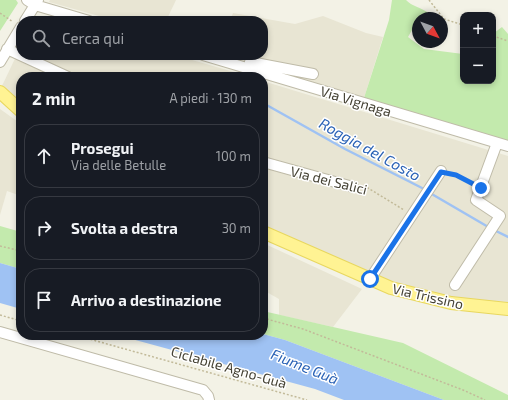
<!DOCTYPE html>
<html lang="it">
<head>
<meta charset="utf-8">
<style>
  :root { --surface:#171b24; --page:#20242c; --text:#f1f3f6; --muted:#9ea1a6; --line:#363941 }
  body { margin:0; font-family:"Exo 2",sans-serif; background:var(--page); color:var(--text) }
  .controls { position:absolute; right:12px; top:12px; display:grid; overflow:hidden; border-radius:8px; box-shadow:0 2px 6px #0003 }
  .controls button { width:36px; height:36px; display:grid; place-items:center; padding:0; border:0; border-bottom:1px solid var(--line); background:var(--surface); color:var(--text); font:20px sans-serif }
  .compass { position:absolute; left:412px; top:12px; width:36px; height:36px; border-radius:50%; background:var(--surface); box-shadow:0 2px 6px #0003; rotate:131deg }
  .stop { position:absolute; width:12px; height:12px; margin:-9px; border:3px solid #1a73e8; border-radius:50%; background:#fff }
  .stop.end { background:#1a73e8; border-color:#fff; box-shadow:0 1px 4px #0008 }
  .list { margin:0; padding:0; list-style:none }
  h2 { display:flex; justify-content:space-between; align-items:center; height:52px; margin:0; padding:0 16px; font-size:17px }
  h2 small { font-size:13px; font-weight:400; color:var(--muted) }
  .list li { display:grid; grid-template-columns:26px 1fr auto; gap:12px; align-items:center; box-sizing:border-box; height:64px; margin:0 8px 8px; padding:0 8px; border:1px solid var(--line); border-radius:16px }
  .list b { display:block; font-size:15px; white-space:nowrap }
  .list p { margin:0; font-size:13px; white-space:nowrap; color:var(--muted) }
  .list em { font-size:13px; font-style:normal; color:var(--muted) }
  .icon { flex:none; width:22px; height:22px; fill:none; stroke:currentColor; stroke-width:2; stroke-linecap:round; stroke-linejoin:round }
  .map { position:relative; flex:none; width:508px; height:400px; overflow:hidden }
  .search { position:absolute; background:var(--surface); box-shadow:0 2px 6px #0003; left:16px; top:16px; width:252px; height:44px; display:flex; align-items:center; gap:10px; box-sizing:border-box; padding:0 14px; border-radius:16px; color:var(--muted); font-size:15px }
  .panel { position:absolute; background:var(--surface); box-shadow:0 2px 6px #0003; left:16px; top:72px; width:252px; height:268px; border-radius:16px }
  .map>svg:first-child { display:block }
</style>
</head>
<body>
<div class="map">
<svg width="508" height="400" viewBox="0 0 508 400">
  <rect width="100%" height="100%" fill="#f3f2e6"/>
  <path fill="#e8e5d3" d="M50 0H176L166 21H117L49 2Z
    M233 13 295 24 323 16 366 33 383 37 364 98 226 55H263V21H230Z
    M21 46V55H175L251 77H21V104L1 88Z
    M263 81 508 156V302L465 300 430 294 399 285 368 274 263 225Z
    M0 109 21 124V196L7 191 0 215Z
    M263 243 362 289 333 327 279 315V299L263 290Z"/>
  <path fill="#c3eaad" d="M0 0H16L18 3 0 31Z
    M392 0H406C411 6 423 8 430 14L428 18H418V27L412 30 408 37 424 49 463 54V81H493L494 33 502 27 508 34V142L364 98 389 20Z
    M0 226 21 232V269L0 263Z
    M263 311 403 343 508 395V400H444L285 340 263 334Z"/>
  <path fill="#9fc2f3" d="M0 263 21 269V309L0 303Z
    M263 334 285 340 444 400H344L315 389 117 335Z"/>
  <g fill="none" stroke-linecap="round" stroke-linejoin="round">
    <path stroke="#9fc2f3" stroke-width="2.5" d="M263 103 345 149 426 190
      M430 193 490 228
      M494 230 508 237"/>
    <g stroke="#bfbba8" stroke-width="12">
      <path id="minor" d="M27 0 35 5 89 21
        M25 21 38 0
        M7 49 68 77
        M203 55 508 146
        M0 62 21 27
        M249 69 250 62 313 74
        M263 162 353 187
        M370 279 441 171
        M455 285 500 216 476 200 497 143
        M0 332 203 390 208 396 209 400"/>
    </g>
    <g stroke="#e8d75f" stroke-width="14">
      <path id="major" d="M0 92 21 111
        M263 232 391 288 451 303 508 309"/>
    </g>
    <path stroke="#c2ba99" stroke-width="1.5" stroke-dasharray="2 2" stroke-linecap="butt" d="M429 0 444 19 463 25
      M0 13 13 22
      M493 36 508 41
      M451 174 472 184
      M363 188H368L404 210
      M0 246 21 251
      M0 315 21 321
      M263 318 303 329 463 390 485 400
      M75 335 307 400"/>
    <use href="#minor" stroke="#fff" stroke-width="10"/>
    <use href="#major" stroke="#fff393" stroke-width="12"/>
  </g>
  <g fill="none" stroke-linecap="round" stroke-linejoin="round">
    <path stroke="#1a73e8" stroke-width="5" d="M370 279 441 172 456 175 481 188"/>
  </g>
  <g text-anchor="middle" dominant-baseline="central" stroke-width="3" stroke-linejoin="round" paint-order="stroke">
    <g font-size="14" fill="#464335" stroke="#fff">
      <text transform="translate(356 101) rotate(17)">Via Vignaga</text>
      <text transform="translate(329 180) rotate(14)">Via dei Salici</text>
      <text transform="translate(428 296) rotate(13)">Via Trissino</text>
      <text transform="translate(229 367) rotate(16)">Ciclabile Agno-Guà</text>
    </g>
    <g font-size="15" font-style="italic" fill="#2a62b6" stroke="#fff">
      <text transform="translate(370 149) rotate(29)">Roggia del Costo</text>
      <text transform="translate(305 366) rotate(22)">Fiume Guà</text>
    </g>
  </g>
</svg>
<div class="controls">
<button>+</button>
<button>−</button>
</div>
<svg class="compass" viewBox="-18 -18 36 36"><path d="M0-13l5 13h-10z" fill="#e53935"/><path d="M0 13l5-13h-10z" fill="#9ea1a6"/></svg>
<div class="stop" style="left:370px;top:279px"></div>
<div class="stop end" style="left:481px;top:188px"></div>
<div class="search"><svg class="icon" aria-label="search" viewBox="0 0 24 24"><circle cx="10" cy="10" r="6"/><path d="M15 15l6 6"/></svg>Cerca qui</div>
<section class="panel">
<h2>2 min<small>A piedi · 130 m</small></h2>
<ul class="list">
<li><svg class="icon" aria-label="ahead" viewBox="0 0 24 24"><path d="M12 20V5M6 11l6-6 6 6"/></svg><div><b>Prosegui</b><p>Via delle Betulle</p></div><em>100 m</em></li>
<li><svg class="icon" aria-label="right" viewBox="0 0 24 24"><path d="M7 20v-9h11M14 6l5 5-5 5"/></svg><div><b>Svolta a destra</b></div><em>30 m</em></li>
<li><svg class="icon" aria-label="arrive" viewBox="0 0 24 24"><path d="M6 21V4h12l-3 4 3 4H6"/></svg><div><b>Arrivo a destinazione</b></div></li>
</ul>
</section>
</div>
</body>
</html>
